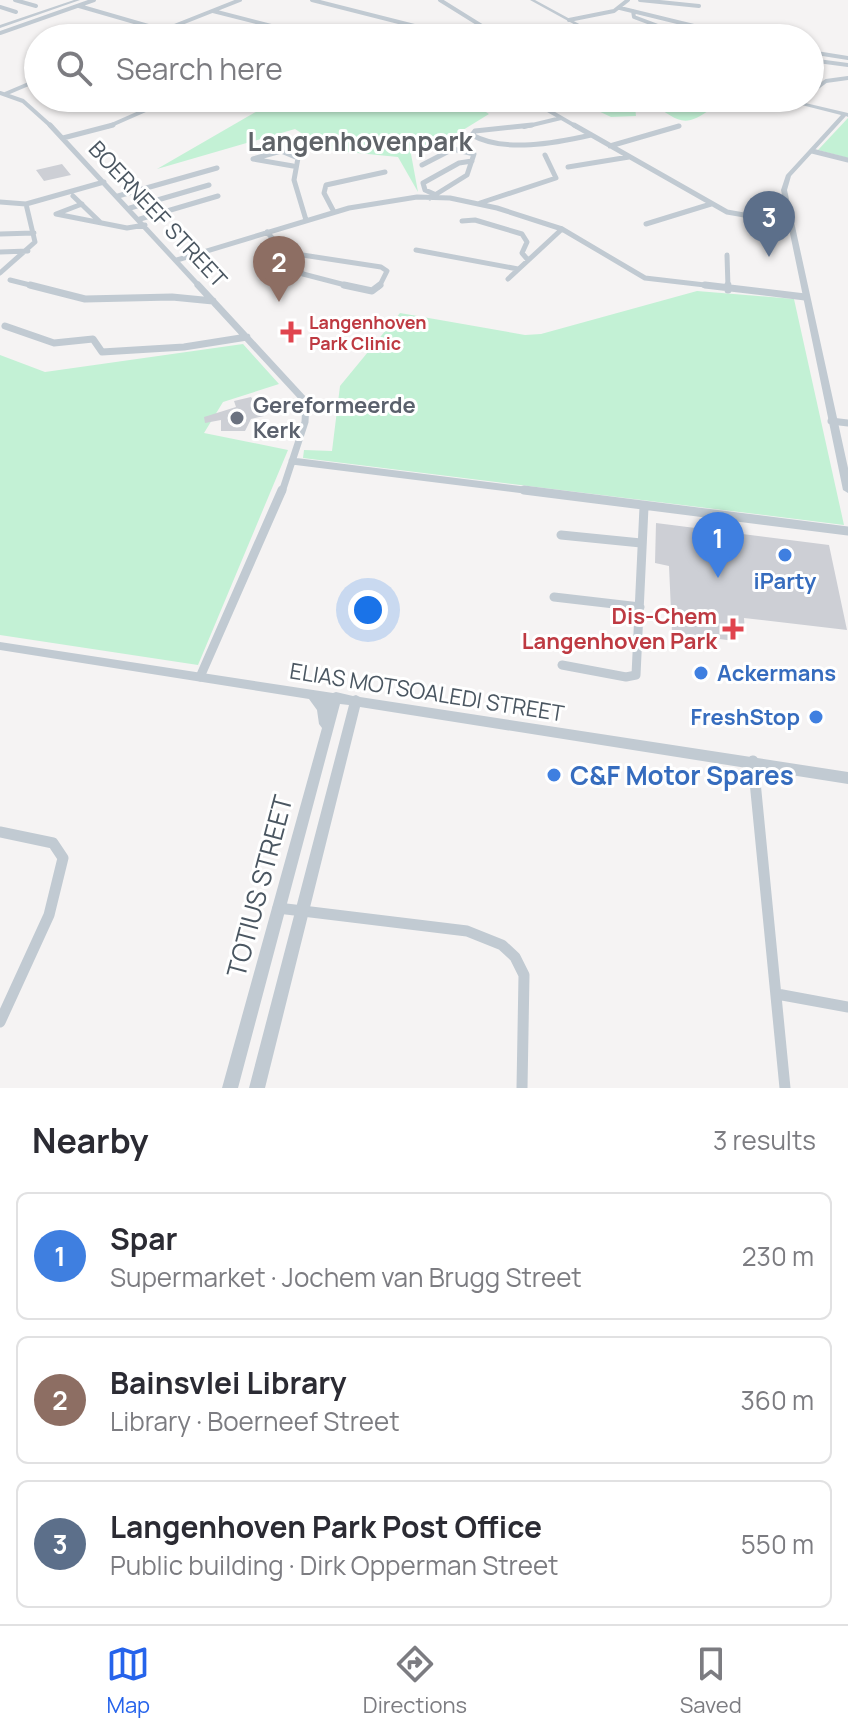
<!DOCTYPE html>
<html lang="en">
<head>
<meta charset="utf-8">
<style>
  :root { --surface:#fff; --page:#f7f7f7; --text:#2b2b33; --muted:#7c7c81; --line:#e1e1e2; --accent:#2563eb }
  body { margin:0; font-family:Manrope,sans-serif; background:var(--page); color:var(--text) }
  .you { position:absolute; left:368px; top:610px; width:28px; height:28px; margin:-20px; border:6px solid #fff; border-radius:50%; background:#1a73e8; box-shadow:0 0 0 12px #1a73e833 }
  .badge { display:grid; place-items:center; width:52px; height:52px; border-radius:50%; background:var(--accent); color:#fff; font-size:26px; font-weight:700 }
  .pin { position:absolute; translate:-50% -66px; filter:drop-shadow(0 2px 4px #0008) }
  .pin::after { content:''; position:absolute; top:42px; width:28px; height:24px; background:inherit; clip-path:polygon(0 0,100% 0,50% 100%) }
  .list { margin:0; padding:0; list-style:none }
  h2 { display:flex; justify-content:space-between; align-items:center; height:104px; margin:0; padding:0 32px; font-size:34px }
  h2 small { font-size:26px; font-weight:400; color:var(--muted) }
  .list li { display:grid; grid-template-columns:52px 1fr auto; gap:24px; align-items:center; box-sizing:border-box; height:128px; margin:0 16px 16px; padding:0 16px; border:2px solid var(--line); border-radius:12px }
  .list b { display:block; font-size:30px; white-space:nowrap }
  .list p { margin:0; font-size:26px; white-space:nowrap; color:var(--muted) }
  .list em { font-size:26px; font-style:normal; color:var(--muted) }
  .icon { flex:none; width:44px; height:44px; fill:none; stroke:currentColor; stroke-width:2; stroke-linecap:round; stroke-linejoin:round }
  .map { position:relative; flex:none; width:848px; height:1088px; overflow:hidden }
  .search { position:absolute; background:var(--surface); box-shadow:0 2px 6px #0004; left:24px; right:24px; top:24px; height:88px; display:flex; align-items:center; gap:20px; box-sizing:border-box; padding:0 28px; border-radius:44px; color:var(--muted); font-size:30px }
  .sheet { height:536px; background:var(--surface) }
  nav { display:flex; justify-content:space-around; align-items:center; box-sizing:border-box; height:112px; border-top:2px solid var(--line); background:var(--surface); font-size:22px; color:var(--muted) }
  nav a { display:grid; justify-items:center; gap:4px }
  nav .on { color:var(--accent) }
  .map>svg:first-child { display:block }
</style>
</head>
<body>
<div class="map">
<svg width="848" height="1088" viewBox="0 0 848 1088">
  <rect width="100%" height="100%" fill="#f5f3f3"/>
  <path fill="#c3f1d5" d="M280 98H464L489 114 450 138 411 154 418 192 398 157 327 150 295 129 157 169Z
    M626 98H678L712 108C683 130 678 120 651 103L635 106 636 116 611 117 592 108Z
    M848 118V158L818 150Z
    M697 291 794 299 844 525 303 458 304 450 332 451 340 386 400 313 525 335 541 334Z
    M243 344 279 384 223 402 204 433 288 450 198 665 0 635V355L45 372Z"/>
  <path fill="#cdcfd5" d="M62 164 71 175 44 181 36 170Z
    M251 397 264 416 251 419 245 431H221V420L205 423 204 417 236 407 234 401Z
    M656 523 829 545 847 630 744 618 745 632 734 631 735 641 672 633 669 566 655 563Z"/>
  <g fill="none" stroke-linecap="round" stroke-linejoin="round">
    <path stroke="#c1cad2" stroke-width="4" d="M15 0 36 6
      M312 0 442 33 483 28
      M440 0 501 38
      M640 0 699 6
      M79 6 162 30
      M0 7 16 12
      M620 8 743 38
      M213 11 318 38
      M633 11 634 17 690 38
      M569 20 614 11 628 0
      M589 31 607 28 656 34
      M0 33 94 0
      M144 38 240 0
      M810 52 848 58
      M810 60 848 65
      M0 93 23 101 52 127
      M810 93 826 81 848 78
      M5 94 38 80
      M527 98 577 127
      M536 102 555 98
      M107 127 173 98
      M524 127 561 118"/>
    <path stroke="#c1cad2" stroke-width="5" d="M50 125 200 287
      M532 125 475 131 472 135C504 153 556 143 591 135
      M574 125 727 212 790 223
      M63 138 113 125
      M610 146 679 126
      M812 151 848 160
      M422 165 453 149 474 154 467 175 430 198
      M293 166 253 159 281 151 298 158 294 180 306 220
      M568 167 629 157
      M434 194 425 190 423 183 459 163 472 161
      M73 196 100 222
      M118 196 217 168
      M0 202 26 204 104 182
      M480 203 556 178 545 155
      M82 204 56 214 127 228 145 225
      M130 208 209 185
      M334 212 324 193 326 185 385 172
      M140 219 218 196
      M462 221 475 220 522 234 527 242 522 253 528 260
      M646 224 711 204
      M267 232 303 274 353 287
      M0 234 34 233
      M416 250 518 269
      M0 252 28 251
      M283 252 381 267 387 271 379 287
      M727 255 728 287
      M177 260 349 208 417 197 450 198 497 208 562 229 645 278 722 287
      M0 273 35 242 26 204
      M508 279 562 229
      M10 280 38 287"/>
    <path stroke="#c1cad2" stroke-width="7" d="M30 285 85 299 172 297 213 301
      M198 285 306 402 305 422 282 492
      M344 285 372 291 380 285
      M705 285 805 297
      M728 285V290
      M5 326 54 343 93 339 102 352 184 347 247 337
      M831 421 848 423
      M292 461 540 492"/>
    <path stroke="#c1cad2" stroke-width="9" d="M524 490 848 531
      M561 535 641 543
      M554 597 640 607
      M562 665 626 677 636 675 644 507
      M200 677 282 490"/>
    <path stroke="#c1cad2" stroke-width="11" d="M753 761 785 1088
      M0 832 53 843 63 858 49 915 0 1022
      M278 908 467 931 502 945 515 957 524 975 522 1088
      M777 994 848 1007"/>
    <path fill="#c1cad2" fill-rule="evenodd" d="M74 0H80L0 28V25Z
      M530 0H535L605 38H599Z
      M774 98H784L848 113V117L846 116 791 176 787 190 848 468V493L843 490 781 190 786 175 841 115Z
      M0 642 333 693 336 692 353 696 356 695 360 697 848 772V784L360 707 265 1088H249L349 705 340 704 238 1088H222L322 728 319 724 317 710 309 699 0 650Z"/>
  </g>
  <g fill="#e0444e" stroke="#fff" stroke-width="3">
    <path d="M287 320h8v8h8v8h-8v8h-8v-8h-8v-8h8z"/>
    <path d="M729 617h8v8h8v8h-8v8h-8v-8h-8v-8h8z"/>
  </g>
  <circle fill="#6b7280" stroke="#fff" stroke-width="3" cx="237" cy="418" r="8"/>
  <g fill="#3f7fe0" stroke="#fff" stroke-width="3">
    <circle cx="785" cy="555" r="8"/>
    <circle cx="701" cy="673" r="8"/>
    <circle cx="816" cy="717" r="8"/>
    <circle cx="554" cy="775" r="8"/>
  </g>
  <g text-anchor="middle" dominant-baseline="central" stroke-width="6" stroke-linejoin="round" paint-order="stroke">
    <g font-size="18" font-weight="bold" fill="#be3a42" stroke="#fff" text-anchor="start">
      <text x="309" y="322">Langenhoven<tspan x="309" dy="21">Park Clinic</tspan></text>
    </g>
    <g font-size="22" fill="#4a5661" stroke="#fff">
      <text transform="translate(158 214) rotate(47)">BOERNEEF STREET</text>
      <text transform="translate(427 692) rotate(9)">ELIAS MOTSOALEDI STREET</text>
    </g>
    <g font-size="22" font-weight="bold" fill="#5b616d" stroke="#fff" text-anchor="start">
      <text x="253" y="405">Gereformeerde<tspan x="253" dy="25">Kerk</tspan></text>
    </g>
    <g font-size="22" font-weight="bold" fill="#366cbe" stroke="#fff">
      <text x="785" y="581">iParty</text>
      <text x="717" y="673" text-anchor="start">Ackermans</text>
      <text x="800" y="717" text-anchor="end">FreshStop</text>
    </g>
    <g font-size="22" font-weight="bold" fill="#be3a42" stroke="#fff" text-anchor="end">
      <text x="717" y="616">Dis-Chem<tspan x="717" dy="25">Langenhoven Park</tspan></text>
    </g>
    <g font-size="26" font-weight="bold" fill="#5f6368" stroke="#fff">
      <text x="360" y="141">Langenhovenpark</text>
    </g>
    <g font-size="26" font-weight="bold" fill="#366cbe" stroke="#fff" text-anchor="start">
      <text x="570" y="775">C&amp;F Motor Spares</text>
    </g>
    <g font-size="26" fill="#4a5661" stroke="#fff">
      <text transform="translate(259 886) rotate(-75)">TOTIUS STREET</text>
    </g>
  </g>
</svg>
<div class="you"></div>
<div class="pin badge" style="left:718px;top:578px;background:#3f7fe0">1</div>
<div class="pin badge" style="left:279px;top:302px;background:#8d6e63">2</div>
<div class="pin badge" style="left:769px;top:257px;background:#5c6f8a">3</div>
<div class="search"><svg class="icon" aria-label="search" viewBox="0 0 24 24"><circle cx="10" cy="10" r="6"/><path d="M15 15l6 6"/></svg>Search here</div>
</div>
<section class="sheet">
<h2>Nearby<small>3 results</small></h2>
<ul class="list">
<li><span class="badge" style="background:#3f7fe0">1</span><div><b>Spar</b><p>Supermarket · Jochem van Brugg Street</p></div><em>230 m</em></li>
<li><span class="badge" style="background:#8d6e63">2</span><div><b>Bainsvlei Library</b><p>Library · Boerneef Street</p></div><em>360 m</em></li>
<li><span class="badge" style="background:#5c6f8a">3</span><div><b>Langenhoven Park Post Office</b><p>Public building · Dirk Opperman Street</p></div><em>550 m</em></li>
</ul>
</section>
<nav>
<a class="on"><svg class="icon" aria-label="map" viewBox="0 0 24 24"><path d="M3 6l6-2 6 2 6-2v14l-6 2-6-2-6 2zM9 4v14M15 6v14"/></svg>Map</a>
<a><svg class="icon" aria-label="directions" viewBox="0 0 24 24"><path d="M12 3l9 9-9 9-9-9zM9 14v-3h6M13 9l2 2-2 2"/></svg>Directions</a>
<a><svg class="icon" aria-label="saved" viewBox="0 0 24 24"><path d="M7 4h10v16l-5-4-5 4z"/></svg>Saved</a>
</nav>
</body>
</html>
